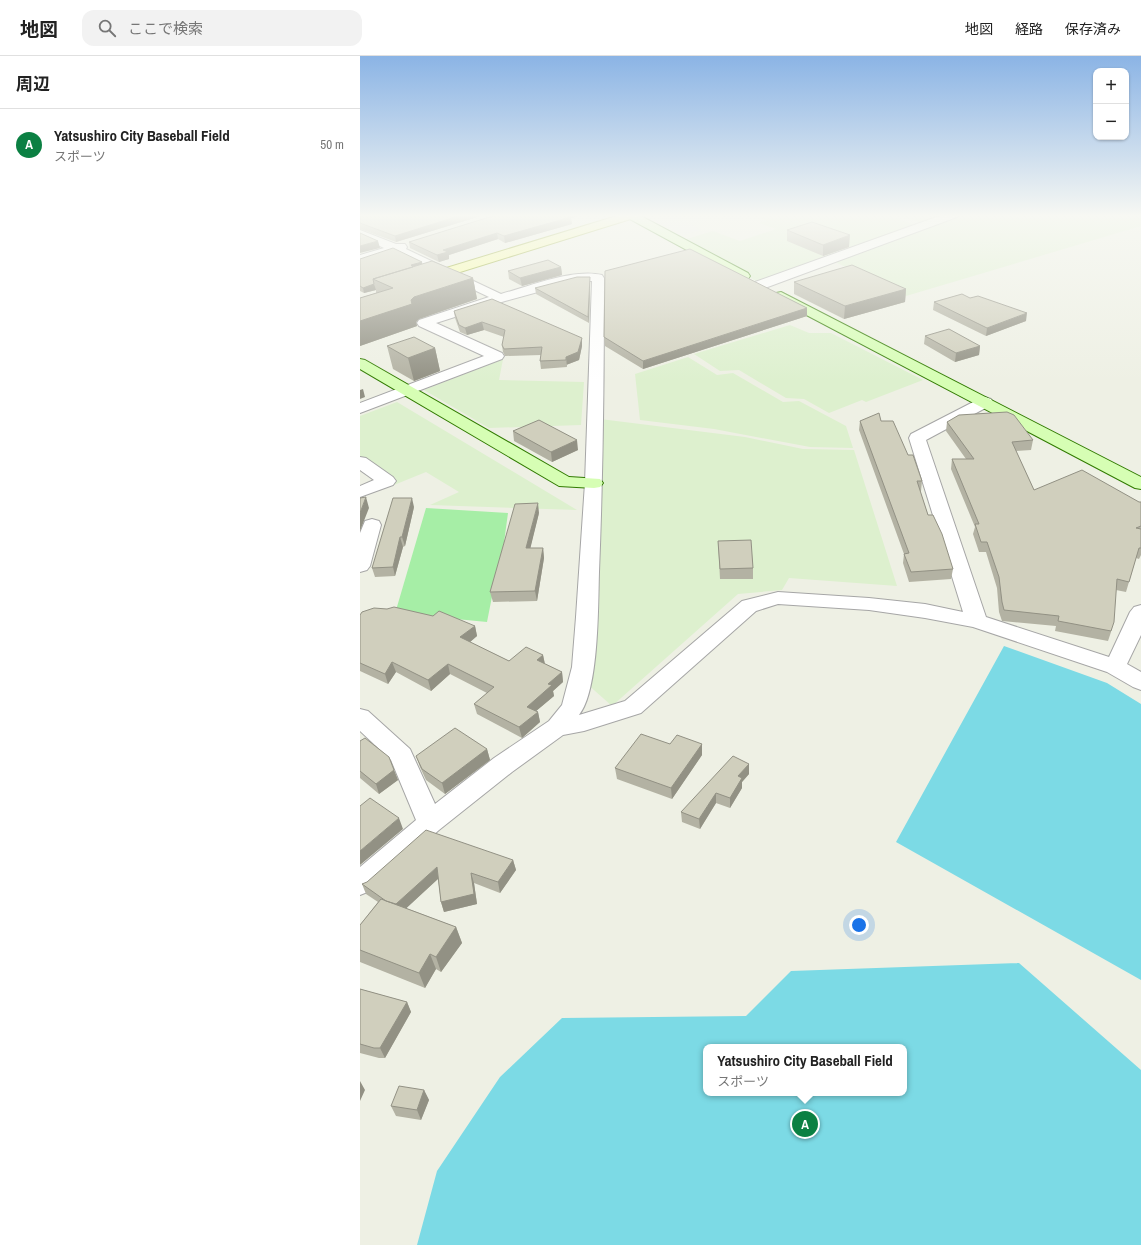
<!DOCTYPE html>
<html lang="ja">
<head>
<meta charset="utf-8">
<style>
  :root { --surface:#fff; --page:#f2f2f2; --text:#222; --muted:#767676; --line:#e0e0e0; --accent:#0b8043 }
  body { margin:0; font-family:"Archivo Narrow","Noto Sans JP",sans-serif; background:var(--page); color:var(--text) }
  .controls { position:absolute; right:12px; top:12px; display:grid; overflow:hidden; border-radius:8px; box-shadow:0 1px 3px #0004 }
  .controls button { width:36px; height:36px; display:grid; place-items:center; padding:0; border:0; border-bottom:1px solid var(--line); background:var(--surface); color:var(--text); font:20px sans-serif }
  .you { position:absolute; left:499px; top:869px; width:14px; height:14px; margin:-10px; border:3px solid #fff; border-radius:50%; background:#1a73e8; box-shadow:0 0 0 6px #1a73e833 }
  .badge { display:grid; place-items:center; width:26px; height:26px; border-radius:50%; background:var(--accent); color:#fff; font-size:13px; font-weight:700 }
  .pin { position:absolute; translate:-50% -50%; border:2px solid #fff; box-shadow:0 1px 4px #0006 }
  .popup { position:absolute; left:343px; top:988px; width:204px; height:52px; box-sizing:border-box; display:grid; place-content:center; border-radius:8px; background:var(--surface); filter:drop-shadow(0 1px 3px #0005); font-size:13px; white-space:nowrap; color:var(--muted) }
  .popup b { font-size:15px; color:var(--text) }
  .popup::after { content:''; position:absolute; left:50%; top:100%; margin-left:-8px; border:8px solid transparent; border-top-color:var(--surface) }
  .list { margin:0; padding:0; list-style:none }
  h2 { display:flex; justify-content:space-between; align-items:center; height:52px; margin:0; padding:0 16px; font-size:17px }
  h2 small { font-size:13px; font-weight:400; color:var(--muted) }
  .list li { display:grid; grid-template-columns:26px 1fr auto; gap:12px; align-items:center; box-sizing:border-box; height:72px; padding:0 16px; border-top:1px solid var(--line) }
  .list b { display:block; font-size:15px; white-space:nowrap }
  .list p { margin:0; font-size:13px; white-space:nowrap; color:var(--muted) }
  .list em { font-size:13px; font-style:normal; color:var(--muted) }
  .icon { flex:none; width:22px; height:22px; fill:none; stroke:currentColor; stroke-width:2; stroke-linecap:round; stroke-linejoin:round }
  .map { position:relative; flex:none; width:781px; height:1189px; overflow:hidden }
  header { display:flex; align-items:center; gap:24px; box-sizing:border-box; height:56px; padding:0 20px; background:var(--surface); border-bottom:1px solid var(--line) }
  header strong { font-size:19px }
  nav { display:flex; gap:22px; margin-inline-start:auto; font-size:14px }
  .search { width:280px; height:36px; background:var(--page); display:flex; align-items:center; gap:10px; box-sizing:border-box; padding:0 14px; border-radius:12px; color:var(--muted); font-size:15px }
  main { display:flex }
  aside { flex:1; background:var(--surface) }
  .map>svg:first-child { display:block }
</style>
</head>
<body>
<header>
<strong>地図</strong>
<div class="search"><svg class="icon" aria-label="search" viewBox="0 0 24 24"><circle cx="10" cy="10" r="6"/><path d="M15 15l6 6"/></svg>ここで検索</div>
<nav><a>地図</a><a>経路</a><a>保存済み</a></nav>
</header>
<main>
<aside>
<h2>周辺<small></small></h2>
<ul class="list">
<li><span class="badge">A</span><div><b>Yatsushiro City Baseball Field</b><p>スポーツ</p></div><em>50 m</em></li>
</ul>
</aside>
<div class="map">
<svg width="781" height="1189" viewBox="0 0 781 1189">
  <rect width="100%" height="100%" fill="#eef0e4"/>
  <path fill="#ddf0ce" d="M408 159H528L555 169 400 227 320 185 353 175 380 185 416 173 399 167 406 164 399 162Z
    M539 159H583L562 167Z
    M598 159H781V170L546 240 473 205Z
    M430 269 449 277H471L563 324 506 346 502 344 469 357 444 343 426 342 379 314 360 315 334 298Z
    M328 301 357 319 373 317 423 346 439 345 486 370 493 392 450 391 354 373 280 364 275 318Z
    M143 303 139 324 224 326 221 369 129 372 64 334Z
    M37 346 217 454 70 449 99 436 66 416 34 429 0 406V360Z
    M240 363 385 381 443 393 494 394 537 530 429 522 422 534 378 538 252 650 226 627Z"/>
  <path fill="#a6eea6" d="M66 452 148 457 143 494 139 505 127 566 96 563 34 561Z"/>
  <path fill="#7cdae5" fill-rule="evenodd" d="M644 590 747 627 781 648V924L536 786Z
    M659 907 781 1014V1189H57L77 1115 140 1021 202 962 386 960 431 915ZM346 991H544V1037H346Z"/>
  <path fill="#ebebeb" d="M304 159H392L371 164 361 160 329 167 340 174 324 179 300 167Z"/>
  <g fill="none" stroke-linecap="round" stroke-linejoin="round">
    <g stroke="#a6a6a6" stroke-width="2">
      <path id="street" d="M582 159H598L597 161 405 232H395L394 229 395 226Z
        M0 174 36 188H45L47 191 46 193 141 238C170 230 214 212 242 219L244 222C244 320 243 418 239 516 238 549 239 635 219 659L265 645 382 545 418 536 509 542 565 548 603 556 549 382 551 378 619 343 625 341 631 343 633 346 631 349 566 384 626 561 749 601 770 556 774 551 781 549V579L767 608 781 616V634L773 631 747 616 613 571 565 562 509 554 418 548 396 555 281 657 224 675 203 679 152 716 79 774 10 835 0 839V811L56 764 31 704 0 675V653L8 655 50 693 75 748 134 702 189 665 202 649 212 611 216 561 225 427 232 225H218L145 245 76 267 142 297 144 300 142 303 0 357V347L124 300 59 270 57 267 59 264 129 241 34 196 0 207V199L24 192 0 181Z
        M0 401 6 402 33 421 36 425 33 429 0 441V430L14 424 0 414Z
        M12 463 19 465 21 469 10 510 7 514 0 516V477L5 465Z"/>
    </g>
    <g stroke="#317b00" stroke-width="2">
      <path id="secondary" d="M267 159H279L388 217 390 220 388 223H380L268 162Z
        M421 236 781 421V433L775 432 416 243 414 240 416 237Z
        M0 303 5 304 209 421 240 423 243 427 240 431 234 432 199 430 0 313Z"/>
    </g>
    <g stroke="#809900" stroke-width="2">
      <path id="primary" d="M260 159H278L277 161 68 226H60L58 223 60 220Z"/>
    </g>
    <use href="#street" fill="#fff" fill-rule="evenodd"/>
    <use href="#secondary" fill="#d6feb4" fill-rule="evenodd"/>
    <use href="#primary" fill="#f9ff9a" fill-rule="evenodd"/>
  </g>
  <path fill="#b3b2a3" d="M0 159H124L36 186 0 173Z
    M136 159H221L211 162 212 168 145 187 138 183 89 199V203L79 206 50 192 49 186Z
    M427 174 489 191 463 200 427 185Z
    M0 203 62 208 113 222 117 243 59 263 56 266 57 270 0 290V242L16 237V234L4 237 0 235Z
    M201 211 202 219 162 230 149 223 148 215Z
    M230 226 229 267 176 238 175 232Z
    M434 226 546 233 545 246 484 263 434 238Z
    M610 242 666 265 626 280 573 254 574 246Z
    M447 252V260L283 313 245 290 244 281Z
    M94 255 222 290 219 304 206 309 207 311 181 313 180 305 181 299 145 300 143 296 142 289 144 281 124 274 107 279 100 276 95 262Z
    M565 280 620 290 619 299 595 306 564 288Z
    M27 290 75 292 80 315 54 325 33 313Z
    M500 365H521L548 399 562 425 561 435H560L568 459 593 513 591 523 549 526 543 507 544 498 499 374Z
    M587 366 673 384 671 394 656 395 674 434 779 446H781V499L779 503 776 502 766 536 756 534 751 576 748 585 695 575 696 570 642 565 639 556 637 532 626 496H619L613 478 615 471 591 413 592 403H606L586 375Z
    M153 375 218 394 192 406 154 385Z
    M54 451 45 490 43 491 35 520 15 521 12 512Z
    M179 457 170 492H183L184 502 177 545 133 546 130 536Z
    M358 485 393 512V523H360Z
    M0 559 115 570 117 580 110 586 149 605 183 599 185 608 202 616 203 626 193 635 194 640 176 655 178 656 180 666 162 682 117 658 114 648 127 637 90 618 71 635 36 616 28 628 0 615Z
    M0 685 34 714 38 724 19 738 0 722Z
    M310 688H342V699L312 743 257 723 255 712Z
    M127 693 130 704 85 738 66 724 60 711 56 700Z
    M389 708V718L382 726V732L370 752 356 747 340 773 322 766 321 756Z
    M153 804 156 814 140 837 114 827 117 848 84 856 81 846 78 823 46 852 96 871 102 887 81 916 76 913 65 932 0 906V869L18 846 6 838 2 828Z
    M0 933 47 946 51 956 25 1002H19L0 997Z
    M64 1034 69 1044 61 1064 36 1060 31 1050Z"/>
  <path fill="#929184" d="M102 159H124L36 186 35 180Z
    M201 159H221L211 162 212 168 145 187 144 180Z
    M137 177 138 183 89 199V203L79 206 77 199 83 194Z
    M490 179 489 191 463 200V189Z
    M18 185 20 192 0 197V190Z
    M62 206 63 211 52 215 51 209Z
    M201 211 202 219 162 230 160 222Z
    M230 221V226L229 267 228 261Z
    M113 222 117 243 59 263 56 266 57 270 0 290V265L51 244 54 241Z
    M14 228 16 234 4 237 3 232Z
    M546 233 545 246 484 263 485 250Z
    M447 252V260L283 313V305Z
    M667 257 666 265 626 280 627 272Z
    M122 266 124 274 107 279 105 272Z
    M222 282V290L219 304 206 309 207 311 206 301Z
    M620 290 619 299 595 306 596 297Z
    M75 292 80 315 54 325 48 302Z
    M3 333 5 341 0 343V334Z
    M217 384 218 394 192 406 191 396Z
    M6 441 9 452 0 475V457Z
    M52 442 54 451 45 490 42 481Z
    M178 447 179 457 168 502 166 492Z
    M40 481 43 491 35 520 33 511Z
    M183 492 184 502 177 545 175 535Z
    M115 570 117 580 103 592 100 581Z
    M183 599 185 609 177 604Z
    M32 606 36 616 28 628 25 618Z
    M88 608 90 618 71 635 68 624Z
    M202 616 203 626 193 635 194 640 169 661 167 651 188 628Z
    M178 656 180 666 162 682 159 671Z
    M342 688V699L312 743 311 732Z
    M127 693 130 704 85 738 82 727Z
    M389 708V718L382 726V732L370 752V742L378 720Z
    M34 714 38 724 19 738 16 728Z
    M356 737V747L340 773 339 763Z
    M39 762 43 773 0 809V795Z
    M153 804 156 814 140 837 138 826Z
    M77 811 80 821 38 860 34 850Z
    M111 817 114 827 117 848 84 856 81 846Z
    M96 871 102 887 81 916 76 901Z
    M70 898 76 913 65 932 59 917Z
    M47 946 51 956 25 1002 20 992Z
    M0 1025 5 1034 0 1045Z
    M64 1034 69 1044 61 1064 57 1054Z"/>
  <path fill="#d0cfbd" stroke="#929184" d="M0 159H102L35 180 0 167Z
    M136 159H207L211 161 144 180 137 177 83 194 88 196 77 199 49 186Z
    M452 166 490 179 463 189 427 174Z
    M0 177 18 185 0 190Z
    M33 192 62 206 51 209 53 211 13 223 14 228 3 232 0 230V203Z
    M330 193 447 252 283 305 244 281 245 215Z
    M188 204 201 211 160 222 148 215Z
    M72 205 113 222 54 241 51 244 52 248 0 265V242L33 232 13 223Z
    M492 209 546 233 485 250 434 226Z
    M217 221H230L228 261 175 232Z
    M602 238 610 242 618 240 667 257 627 272 574 246Z
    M132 243 222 282 218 296 206 301V304L180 305 182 291 144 293 142 289 145 274 122 266 105 272 99 269 94 255Z
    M589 273 620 290 596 297 565 280Z
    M54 281 75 292 48 302 27 290Z
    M647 356 654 359 673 384 652 386 674 434 722 414 779 446H781V470L776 472 781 473V492H779L769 526 757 523 754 566 751 575 698 565 699 560 644 554 642 546 639 521 627 486H621L615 468H619L592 403H614L587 366 599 359Z
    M519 357 521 365H533L548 399H553L562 425H557L568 459H573L582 478 593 513 551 516 544 498 549 497 500 365Z
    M179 364 217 384 191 396 153 375Z
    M6 441 0 457V442Z
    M33 442H52L42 481H40L33 511 12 512Z
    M178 447 166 492H183L175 535 130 536 155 448Z
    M391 484 393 512 360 513 358 485Z
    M34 551 73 560 79 555 115 570 100 581 149 605 166 591 183 599 177 604 202 616 188 628 192 629 167 651 178 656 159 671 114 648 134 631 88 608 68 624 32 606 25 618 0 607V559L2 556 14 552 27 553Z
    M95 672 127 693 82 727 62 713 56 700Z
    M281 678 310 688 317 679 342 688 311 732 255 712Z
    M5 682 29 701 34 714 16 728 0 715V685Z
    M373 700 389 708 378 720 382 722 370 742 356 737 339 763 321 756Z
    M10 742 39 762 0 795V750Z
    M66 774 153 804 138 826 111 817 114 838 81 846 77 811 36 848 26 845 2 828 7 826Z
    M21 843 96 871 76 901 70 898 59 917 0 894V869Z
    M0 933 47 946 20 992H14L0 988Z
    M39 1030 64 1034 57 1054 31 1050Z"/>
  <linearGradient id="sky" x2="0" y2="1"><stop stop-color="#8bb4e5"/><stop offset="0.49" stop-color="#f7f8f3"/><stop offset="1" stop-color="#f7f8f3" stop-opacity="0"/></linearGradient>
  <rect width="781" height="326" fill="url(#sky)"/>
</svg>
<div class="controls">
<button>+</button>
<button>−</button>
</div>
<div class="you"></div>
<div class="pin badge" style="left:445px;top:1068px">A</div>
<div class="popup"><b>Yatsushiro City Baseball Field</b>スポーツ</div>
</div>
</main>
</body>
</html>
